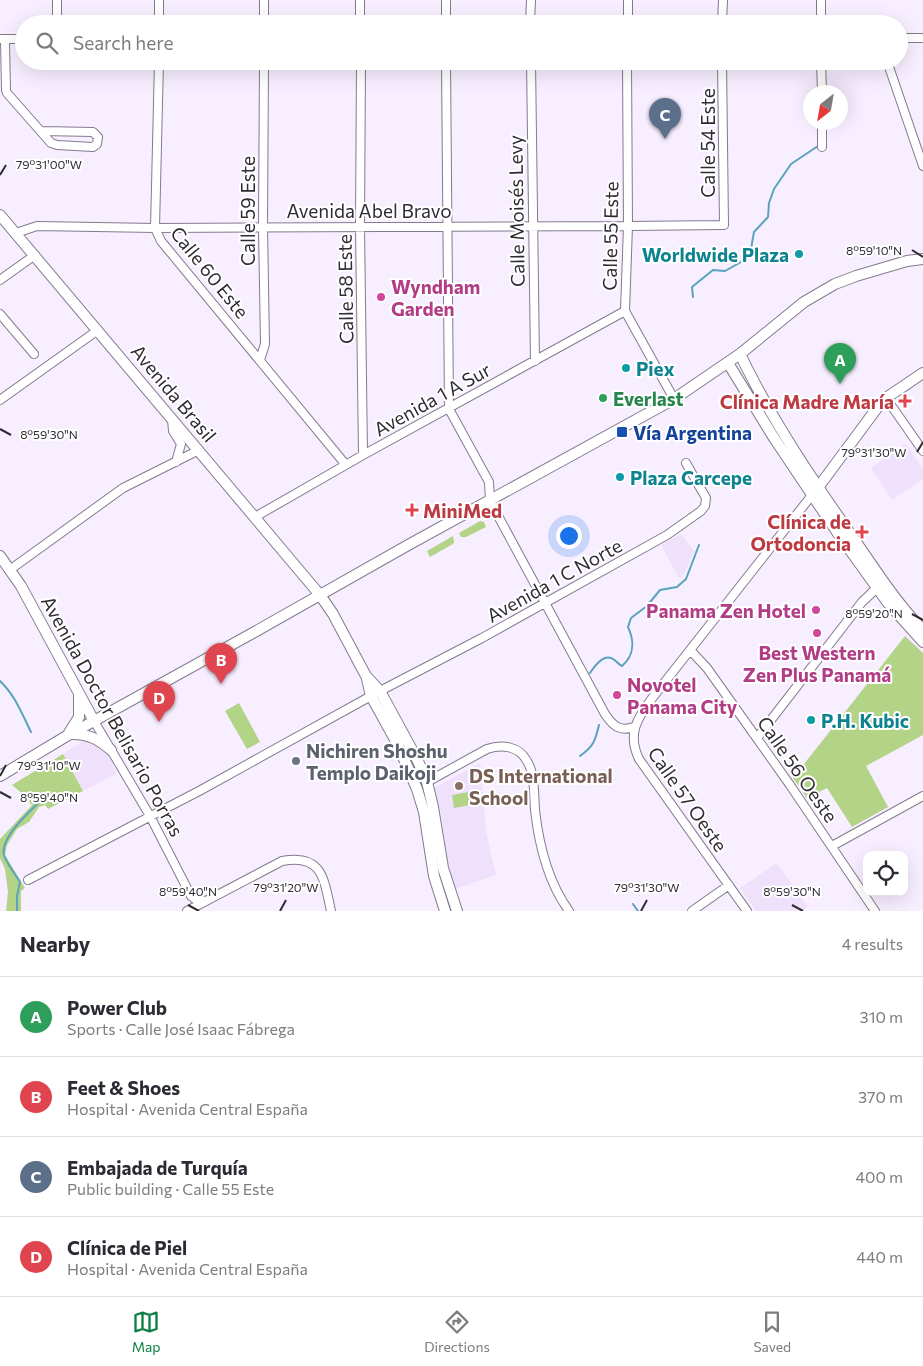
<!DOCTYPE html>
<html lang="en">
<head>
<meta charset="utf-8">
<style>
  :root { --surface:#fff; --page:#f2f2f3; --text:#2b2b33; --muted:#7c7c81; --line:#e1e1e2; --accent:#0b8043 }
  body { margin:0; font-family:Commissioner,sans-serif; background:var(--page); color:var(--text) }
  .controls { position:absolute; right:15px; bottom:15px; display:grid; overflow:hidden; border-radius:10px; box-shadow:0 5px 20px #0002 }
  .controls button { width:45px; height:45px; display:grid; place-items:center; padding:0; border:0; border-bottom:1px solid var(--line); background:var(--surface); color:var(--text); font:25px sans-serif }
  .compass { position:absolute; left:803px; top:85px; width:45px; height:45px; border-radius:50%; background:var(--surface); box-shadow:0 5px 20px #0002; rotate:211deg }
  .you { position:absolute; left:568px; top:535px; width:18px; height:18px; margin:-12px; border:4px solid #fff; border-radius:50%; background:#1a73e8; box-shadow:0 0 0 8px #1a73e833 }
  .badge { display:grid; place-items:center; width:32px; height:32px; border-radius:50%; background:var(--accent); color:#fff; font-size:16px; font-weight:700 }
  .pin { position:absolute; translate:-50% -41px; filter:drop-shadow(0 1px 2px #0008) }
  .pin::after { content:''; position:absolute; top:26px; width:18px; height:15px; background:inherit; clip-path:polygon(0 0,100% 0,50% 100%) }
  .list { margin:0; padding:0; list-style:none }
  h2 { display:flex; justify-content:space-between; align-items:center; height:65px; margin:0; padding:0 20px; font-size:21px }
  h2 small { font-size:16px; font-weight:400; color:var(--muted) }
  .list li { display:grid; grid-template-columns:32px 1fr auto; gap:15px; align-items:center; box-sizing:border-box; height:80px; padding:0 20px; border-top:1px solid var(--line) }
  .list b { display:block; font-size:19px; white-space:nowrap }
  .list p { margin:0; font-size:16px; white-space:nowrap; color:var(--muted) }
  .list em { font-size:16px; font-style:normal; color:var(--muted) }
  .icon { flex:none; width:28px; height:28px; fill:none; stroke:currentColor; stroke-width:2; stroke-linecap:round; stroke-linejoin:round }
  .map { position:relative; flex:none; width:923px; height:911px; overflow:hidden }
  .search { position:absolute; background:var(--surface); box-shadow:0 5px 20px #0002; left:15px; right:15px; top:15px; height:55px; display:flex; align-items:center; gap:12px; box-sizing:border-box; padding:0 18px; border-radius:28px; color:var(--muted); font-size:19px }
  .sheet { height:385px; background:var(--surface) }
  nav { display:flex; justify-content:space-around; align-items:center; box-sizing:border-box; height:70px; border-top:1px solid var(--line); background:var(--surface); font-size:14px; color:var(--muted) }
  nav a { display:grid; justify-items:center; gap:2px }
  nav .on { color:var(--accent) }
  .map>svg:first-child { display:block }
</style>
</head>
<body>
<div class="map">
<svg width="923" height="911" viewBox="0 0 923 911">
  <rect width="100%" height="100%" fill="#f7eeff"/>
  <path fill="#efe0fb" d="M906 444 923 469V479L892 500 871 468Z
    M681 534 694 551 684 575 679 578 661 545Z
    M83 741H92L107 752 117 773 83 791 63 754Z
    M480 763 486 831 496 875 455 889 446 854 441 812 434 788Z
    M777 863 808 907 801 911H756L740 888Z"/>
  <path fill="#b3d387" d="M480 521 484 522 486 527 466 537H461L459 533Z
    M453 536 454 542 453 544 430 557 427 551Z
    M905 636 923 653V735L866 766 888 807 852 827 827 788 807 798 793 778Z
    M239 703 260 742 247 749 225 711Z
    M63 754 83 791 48 809 45 805 39 807 29 822 17 829 7 845 5 855 25 888 21 891V911H6L8 892 5 869 0 858V839L32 805 29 802 30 800 12 785Z
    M479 790 481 803 454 808 452 795Z"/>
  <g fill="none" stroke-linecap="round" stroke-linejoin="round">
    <path stroke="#5aa3bd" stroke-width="2" d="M693 297 692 287 713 270 725 271 741 262 751 249 754 232 768 217 769 203 774 189 791 164 818 146
      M590 673C594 667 602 655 611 658 615 659 618 664 622 666 635 655 634 640 628 627L631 618 647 606 660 590 677 587 686 579 699 545
      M0 681C15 695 22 714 31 732
      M580 756C594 746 595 741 599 725
      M633 904 638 911
      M17 911V896L20 882C15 874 7 864 4 855 0 837 29 813 40 801"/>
    <g stroke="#847a8d" stroke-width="10">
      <path id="street" d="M57 0V24
        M159 0V24
        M360 0V24
        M821 0V24
        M264 24V0
        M446 24V0
        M530 24 531 0
        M628 24V0
        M722 24 723 0
        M899 38H923
        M1 39H24
        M5 40 6 90 7 93 51 143 57 145 93 147 97 144 98 137 93 132 42 131
        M159 61 155 228 161 241 346 465
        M361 61 360 226 363 455
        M446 61 449 409 489 482 490 501 605 714C613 726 620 732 634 727
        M531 61 535 361
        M627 61 628 226 625 311 674 399
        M821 61 822 92
        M887 61 923 166
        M822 122V147
        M16 233 37 226 155 228 628 226 724 225 722 61
        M0 280 35 255
        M0 314 34 354
        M260 360 265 344 263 227 264 61
        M886 398 923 451
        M0 400 98 330
        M172 419 173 431 181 444 176 462
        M255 517 363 455 625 311
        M11 569 123 488 199 450
        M690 650 707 668 790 785 875 911
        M94 721 150 816 191 896 195 899 205 901
        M757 738 862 602 880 585
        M427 782 487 749C502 744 519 746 527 761 535 774 534 795 535 810 539 846 548 882 569 911
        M832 846 923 796
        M28 880 201 790 380 691 482 638 667 535 701 511 705 506 706 498 686 463
        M187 911 282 861C323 853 324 880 331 911
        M692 911 729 885
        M747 911 639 759C627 734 637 718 653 697L812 495"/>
    </g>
    <g stroke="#847a8d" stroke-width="12">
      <path id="secondary" d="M0 215 320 595 333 614 366 676 380 691 418 761 427 782 433 807 443 868 457 911
        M740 354C772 421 814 482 856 542 877 572 897 604 923 630
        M728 363 774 438 837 532 888 603 923 642
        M814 493 880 404 886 398 923 373
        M0 556 21 586 94 721
        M367 679 371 696 397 743 417 789 424 812 434 876 445 911
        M69 733 79 717V696
        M72 734C89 734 98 739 111 750
        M0 776 65 737 251 634 410 544 674 399 740 354 804 302 835 284 856 276 907 261 923 259"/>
    </g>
    <use href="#street" stroke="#fff" stroke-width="8"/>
    <use href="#secondary" stroke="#fff" stroke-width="10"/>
  </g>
  <path fill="none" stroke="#2f2b33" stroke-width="2" d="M0 175 6 165M912 250 923 257M0 429 11 435M917 452 923 442M912 614 923 620M0 776 6 765M0 792 11 798M188 905 199 911M792 905 803 911M280 911 286 900M641 911 647 900"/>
  <g fill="#0f9aa8" stroke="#fff" stroke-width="2">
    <circle cx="799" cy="254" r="5"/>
    <circle cx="626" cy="368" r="5"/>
    <circle cx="620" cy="477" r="5"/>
    <circle cx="811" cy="720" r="5"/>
  </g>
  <g fill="#d1479c" stroke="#fff" stroke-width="2">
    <circle cx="381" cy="297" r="5"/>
    <circle cx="816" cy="610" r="5"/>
    <circle cx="817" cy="633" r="5"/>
    <circle cx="617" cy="695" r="5"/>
  </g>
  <circle fill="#2e9e5b" stroke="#fff" stroke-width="2" cx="603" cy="398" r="5"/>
  <g fill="#e0444e" stroke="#fff" stroke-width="2">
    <path d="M902.5 393.5h5v5h5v5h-5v5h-5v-5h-5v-5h5z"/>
    <path d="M409.5 502.5h5v5h5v5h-5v5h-5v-5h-5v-5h5z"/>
    <path d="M859.5 524.5h5v5h5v5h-5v5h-5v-5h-5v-5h5z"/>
  </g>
  <rect fill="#1a4fb4" stroke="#fff" stroke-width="2" x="616" y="426" width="12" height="12" rx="2.5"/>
  <circle fill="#6b7280" stroke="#fff" stroke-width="2" cx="296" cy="761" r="5"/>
  <circle fill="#8d6e63" stroke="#fff" stroke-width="2" cx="459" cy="786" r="5"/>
  <g text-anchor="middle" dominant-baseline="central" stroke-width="4" stroke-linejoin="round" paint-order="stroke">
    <g font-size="19" fill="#2f2b33" stroke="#fff">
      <text transform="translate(707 143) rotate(-90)">Calle 54 Este</text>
      <text x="369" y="210">Avenida Abel Bravo</text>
      <text transform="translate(247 211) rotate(-90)">Calle 59 Este</text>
      <text transform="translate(516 211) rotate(-91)">Calle Moisés Levy</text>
      <text transform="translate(610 236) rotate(-89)">Calle 55 Este</text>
      <text transform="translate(210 272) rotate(51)">Calle 60 Este</text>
      <text transform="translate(345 289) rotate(-91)">Calle 58 Este</text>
      <text transform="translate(174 393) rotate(50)">Avenida Brasil</text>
      <text transform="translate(432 399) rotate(-29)">Avenida 1 A Sur</text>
      <text transform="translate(554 580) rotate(-29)">Avenida 1 C Norte</text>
      <text transform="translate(113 716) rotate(61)">Avenida Doctor Belisario Porras</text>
      <text transform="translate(798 769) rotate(55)">Calle 56 Oeste</text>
      <text transform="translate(688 799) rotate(55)">Calle 57 Oeste</text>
    </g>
    <g font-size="19" font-weight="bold" fill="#0d838f" stroke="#fff" text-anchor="start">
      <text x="789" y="254" text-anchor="end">Worldwide Plaza</text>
      <text x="636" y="368">Piex</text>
      <text x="630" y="477">Plaza Carcepe</text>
      <text x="821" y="720">P.H. Kubic</text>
    </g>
    <g font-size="19" font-weight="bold" fill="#b23c85" stroke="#fff" text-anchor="start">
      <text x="391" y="286">Wyndham<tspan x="391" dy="22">Garden</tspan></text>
      <text x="806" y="610" text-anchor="end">Panama Zen Hotel</text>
      <text x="817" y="652" text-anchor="middle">Best Western<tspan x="817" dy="22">Zen Plus Panamá</tspan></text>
      <text x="627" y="684">Novotel<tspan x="627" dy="22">Panama City</tspan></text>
    </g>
    <g font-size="19" font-weight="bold" fill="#27864d" stroke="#fff" text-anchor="start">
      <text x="613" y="398">Everlast</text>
    </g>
    <g font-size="19" font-weight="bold" fill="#be3a42" stroke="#fff" text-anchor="end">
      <text x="894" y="401">Clínica Madre María</text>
      <text x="423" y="510" text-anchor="start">MiniMed</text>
      <text x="851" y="521">Clínica de<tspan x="851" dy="22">Ortodoncia</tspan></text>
    </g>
    <g font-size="19" font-weight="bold" fill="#164399" stroke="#fff" text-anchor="start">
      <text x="633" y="432">Vía Argentina</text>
    </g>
    <g font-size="19" font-weight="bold" fill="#5b616d" stroke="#fff" text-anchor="start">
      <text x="306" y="750">Nichiren Shoshu<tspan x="306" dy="22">Templo Daikoji</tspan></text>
    </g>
    <g font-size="19" font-weight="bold" fill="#785e54" stroke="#fff" text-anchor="start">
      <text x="469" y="775">DS International<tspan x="469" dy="22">School</tspan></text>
    </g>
  </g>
  <g font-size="12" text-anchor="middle" fill="#2f2b33" stroke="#fff" stroke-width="4" stroke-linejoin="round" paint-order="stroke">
    <text x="49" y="169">79°31'00"W</text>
    <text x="874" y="255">8°59'10"N</text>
    <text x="49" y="439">8°59'30"N</text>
    <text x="874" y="457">79°31'30"W</text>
    <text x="874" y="618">8°59'20"N</text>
    <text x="49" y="770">79°31'10"W</text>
    <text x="49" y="802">8°59'40"N</text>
    <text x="286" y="892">79°31'20"W</text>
    <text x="647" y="892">79°31'30"W</text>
    <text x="188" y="896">8°59'40"N</text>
    <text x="792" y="896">8°59'30"N</text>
  </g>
</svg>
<div class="controls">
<button><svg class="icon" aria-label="locate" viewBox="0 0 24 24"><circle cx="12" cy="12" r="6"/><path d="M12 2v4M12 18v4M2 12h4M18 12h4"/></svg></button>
</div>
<svg class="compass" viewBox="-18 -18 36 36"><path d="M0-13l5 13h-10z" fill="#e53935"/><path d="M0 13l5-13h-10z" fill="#7c7c81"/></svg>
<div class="you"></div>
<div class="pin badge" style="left:840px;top:384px;background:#2e9e5b">A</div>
<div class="pin badge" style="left:221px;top:684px;background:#e0444e">B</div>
<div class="pin badge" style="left:665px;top:139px;background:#5c6f8a">C</div>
<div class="pin badge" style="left:159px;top:722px;background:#e0444e">D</div>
<div class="search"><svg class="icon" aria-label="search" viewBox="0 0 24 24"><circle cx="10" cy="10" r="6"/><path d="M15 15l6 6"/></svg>Search here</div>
</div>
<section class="sheet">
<h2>Nearby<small>4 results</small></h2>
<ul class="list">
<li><span class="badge" style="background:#2e9e5b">A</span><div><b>Power Club</b><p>Sports · Calle José Isaac Fábrega</p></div><em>310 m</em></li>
<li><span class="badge" style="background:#e0444e">B</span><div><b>Feet &amp; Shoes</b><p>Hospital · Avenida Central España</p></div><em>370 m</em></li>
<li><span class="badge" style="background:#5c6f8a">C</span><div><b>Embajada de Turquía</b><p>Public building · Calle 55 Este</p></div><em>400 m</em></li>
<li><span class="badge" style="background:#e0444e">D</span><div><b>Clínica de Piel</b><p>Hospital · Avenida Central España</p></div><em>440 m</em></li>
</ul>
</section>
<nav>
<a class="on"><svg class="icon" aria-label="map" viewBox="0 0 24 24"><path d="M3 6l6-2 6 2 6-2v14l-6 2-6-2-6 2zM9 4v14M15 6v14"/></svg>Map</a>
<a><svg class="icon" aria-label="directions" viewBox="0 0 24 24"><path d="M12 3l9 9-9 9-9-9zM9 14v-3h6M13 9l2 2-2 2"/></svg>Directions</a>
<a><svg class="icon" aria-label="saved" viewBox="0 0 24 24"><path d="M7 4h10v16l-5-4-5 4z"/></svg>Saved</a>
</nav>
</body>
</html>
